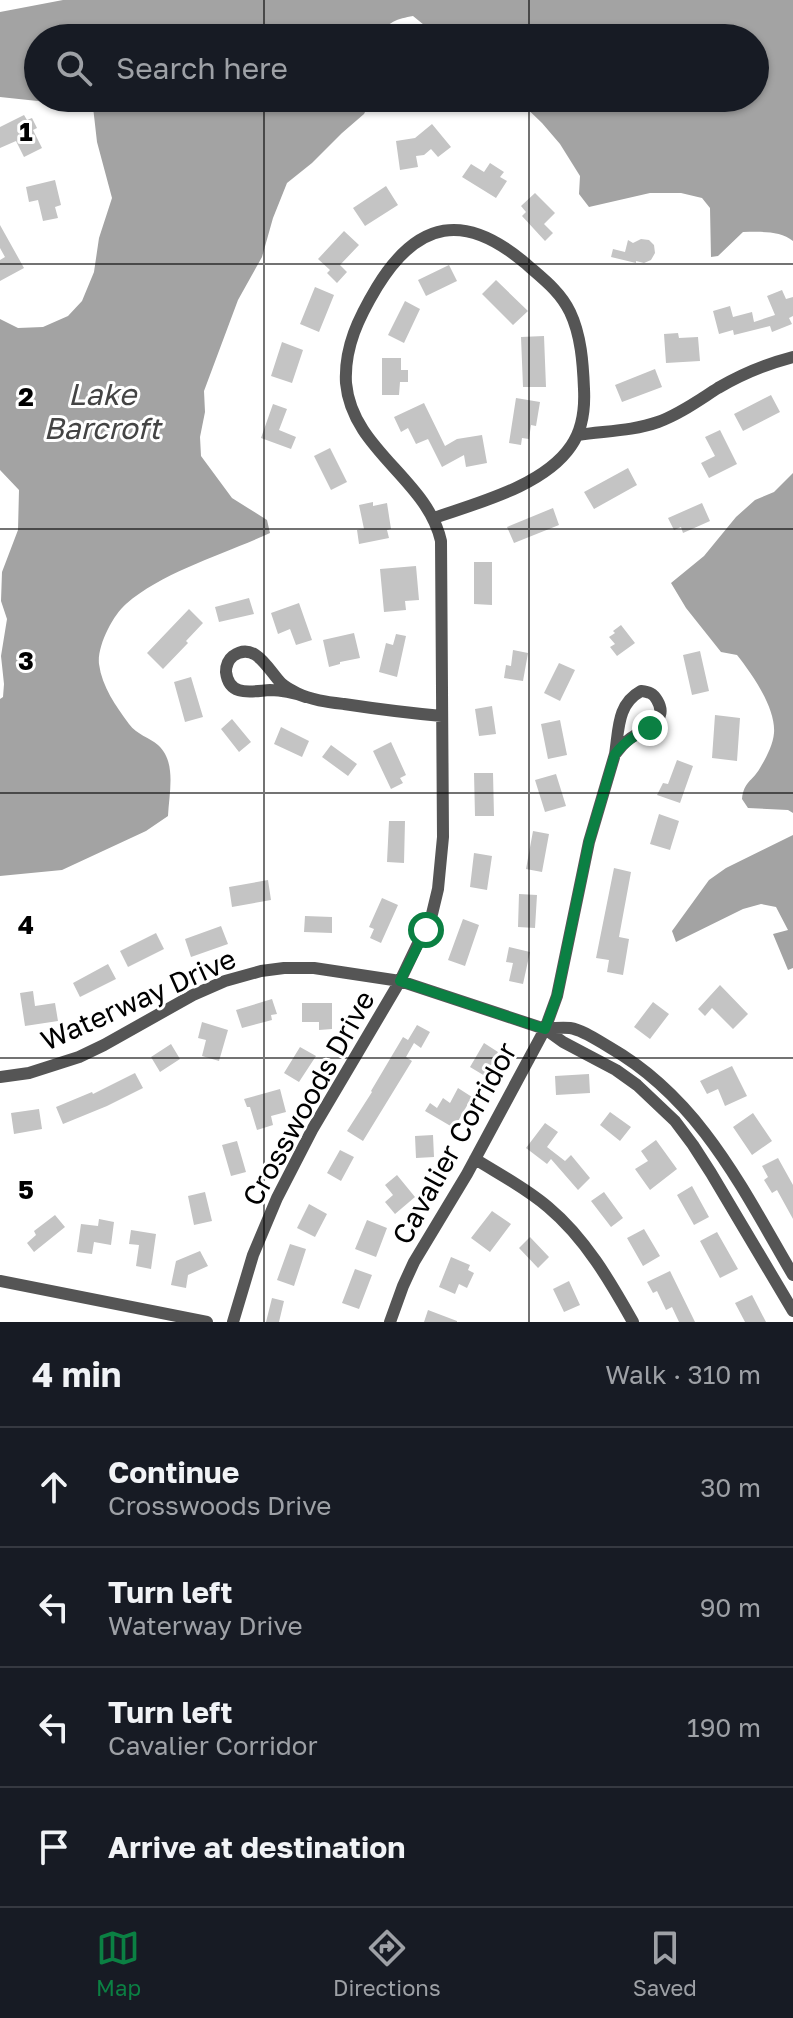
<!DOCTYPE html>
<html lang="en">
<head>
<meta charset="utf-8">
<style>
  :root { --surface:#171b24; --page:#20242c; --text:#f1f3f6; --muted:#9ea1a6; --line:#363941; --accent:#0b8043 }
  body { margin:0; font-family:"Golos Text",sans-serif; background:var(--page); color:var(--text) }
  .stop { position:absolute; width:24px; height:24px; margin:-18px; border:6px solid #0b8043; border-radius:50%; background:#fff }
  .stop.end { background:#0b8043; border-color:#fff; box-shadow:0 2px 8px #0008 }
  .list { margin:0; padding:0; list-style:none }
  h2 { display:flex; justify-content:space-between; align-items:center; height:104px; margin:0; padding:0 32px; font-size:34px }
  h2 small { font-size:26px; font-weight:400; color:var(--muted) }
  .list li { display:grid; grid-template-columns:52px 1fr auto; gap:24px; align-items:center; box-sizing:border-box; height:120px; padding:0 32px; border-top:2px solid var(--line) }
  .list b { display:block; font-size:30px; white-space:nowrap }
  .list p { margin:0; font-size:26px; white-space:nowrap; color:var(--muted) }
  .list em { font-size:26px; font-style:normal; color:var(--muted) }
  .icon { flex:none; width:44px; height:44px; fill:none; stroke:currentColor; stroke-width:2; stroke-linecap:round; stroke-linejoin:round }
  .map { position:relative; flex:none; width:793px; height:1322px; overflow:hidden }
  .search { position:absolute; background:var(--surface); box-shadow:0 2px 6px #0004; left:24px; right:24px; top:24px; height:88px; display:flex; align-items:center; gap:20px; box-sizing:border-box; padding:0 28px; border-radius:44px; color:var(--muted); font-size:30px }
  .sheet { height:584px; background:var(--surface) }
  nav { display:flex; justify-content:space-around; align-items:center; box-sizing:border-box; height:112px; border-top:2px solid var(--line); background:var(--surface); font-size:22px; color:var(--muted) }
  nav a { display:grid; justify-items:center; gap:4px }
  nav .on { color:var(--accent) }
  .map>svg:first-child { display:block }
</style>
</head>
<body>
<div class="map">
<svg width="793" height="1322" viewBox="0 0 793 1322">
  <rect width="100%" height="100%" fill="#fff"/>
  <path fill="#a3a3a3" d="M63 0H793V241C780 230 759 232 743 232L718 256 711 257 710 208 702 198 681 193H650L589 207 579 194 580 176 560 144 542 123 516 98H755V38H440L413 16C398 19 386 21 381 38H38V98H81L47 102 0 97V12Z
    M92 98H372L364 114 342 133 312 163 287 183 273 218 262 257 238 300 204 391 205 412 200 437 201 456 232 498 267 520 270 533C225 554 164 571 126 604 113 615 97 646 99 664 102 687 116 706 129 724 137 735 149 737 158 745 177 762 169 793 168 816L146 831 62 870 0 876V699L3 697 4 684 1 656 7 619 1 601 2 572 18 530 19 490 0 470V319L18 328 43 327 68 316 82 301 94 272 99 238 112 198 97 142Z
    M793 473V813L788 810 748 808 742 799C744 781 752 782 760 768 766 758 773 745 774 733 776 708 752 674 737 655L721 652 686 608 671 583 704 556 736 517 755 500 774 492Z
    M793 835V968L788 970 773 934 788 930 776 907 761 904 743 909 676 942 672 931 709 880 726 868Z"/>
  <path fill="#c4c4c4" d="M24 115 27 120 32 118 37 128 33 130 42 148 24 157 16 141 0 148V127Z
    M432 124 451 147 438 157 431 149 424 155 416 156 418 167 400 170 396 141 415 138Z
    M490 163 504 172 500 177 507 181 496 198 462 177 471 164 484 172Z
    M55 180 61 205 55 207 58 218 43 221 38 200 29 202 26 187Z
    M386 186 398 205 365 226 353 208Z
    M535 193 555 213 544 224 553 233 545 241 522 216 526 212 521 206Z
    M0 225 24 268 0 281V260L5 257 0 248Z
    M344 231 359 245 340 265 347 272 337 283 327 273 330 270 318 259Z
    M641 239 649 240 654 245 655 253 651 260 644 263 636 261V263L611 257 613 249 625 252 628 240 633 243Z
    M449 265 457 281 426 296 418 280Z
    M496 280 528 311 513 325 482 294Z
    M315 287 334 295 319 332 300 324Z
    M782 290 786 299 793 297V316L789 318 792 324 772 332 770 326 734 335 733 330 719 334 713 311 730 306 733 317 752 312 754 322 775 315 767 296Z
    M405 301 420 309 404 343 388 335Z
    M678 333 679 338 698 337 700 361 666 363 664 334Z
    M544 336 546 387H523L521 337Z
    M282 342 303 350 292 383 271 376Z
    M382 358H401V370H408V382H400L399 395H382Z
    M655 369 662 387 622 402 615 385Z
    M771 395 780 412 743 431 734 414Z
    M516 398 540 402 536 426 531 425 529 439 522 438 521 445 509 443Z
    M424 403 445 446 457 439 482 435 487 463 466 467 464 455 442 467 428 439 416 444 408 428 401 432 394 417Z
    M273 404 287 409 279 430 296 437 291 449 261 438Z
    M720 430 737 464 709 478 701 463 715 456 705 437Z
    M330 448 347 482 331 490 314 456Z
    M628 468 637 485 594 509 584 492Z
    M373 502V506L387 503 391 529 387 530 389 538 359 544 357 530 364 529 359 505Z
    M702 503 710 521 683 533 681 527 674 530 668 518Z
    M553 508 559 525 514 543 507 527Z
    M474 562H492V605L474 604Z
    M416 566 419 600 405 601 406 610 384 612 380 569Z
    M249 598 254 614 219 622 215 607Z
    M299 603 312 640 296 645 290 629 278 634 271 613Z
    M189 609 203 623 186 641 188 643 163 669 147 653Z
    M621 625 635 643 617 656 610 647 615 644 609 637 615 633 613 631Z
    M354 633 360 658 340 662V664L329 667 323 640Z
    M396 634 406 636 397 677 379 672 386 643 393 645Z
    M513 650 528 653 523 681 504 678 506 665 511 666Z
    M700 651 709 691 692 695 683 655Z
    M559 663 575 670 560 701 544 693Z
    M191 677 203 717 185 722 174 682Z
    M492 706 496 734 479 736 475 709Z
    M715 715 740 718 737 761 712 758Z
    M232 719 251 742 239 752 221 729Z
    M560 720 567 755 548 759 541 724Z
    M281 727 309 741 302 757 274 744Z
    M391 742 406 775 400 778 403 783 391 789 373 751Z
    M331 745 357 764 348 776 322 757Z
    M677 760 693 766 680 803 657 795 663 783 668 784Z
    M474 773H493L494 816H475Z
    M556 774 566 806 545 812 535 780Z
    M659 814 679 821 670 850 650 844Z
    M389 821H405L404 863 387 862Z
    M533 831 549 834 542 872 526 869Z
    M474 853 492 856 487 890 470 887Z
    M614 868 631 872 619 937 629 939 623 975 607 972 609 960 596 958Z
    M268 880 271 900 232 907 229 887Z
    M519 894 537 895 535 928 518 927Z
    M382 898 398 905 381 943 370 938 374 929 369 927Z
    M305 916 332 917V933L304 932Z
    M463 919 479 925 465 966 448 960Z
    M221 926 228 944 191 957 185 939Z
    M156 933 164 949 128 967 120 951Z
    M509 947 530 952 523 984 509 981 513 963 506 962Z
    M108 964 116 979 80 997 73 983Z
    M720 985 748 1014 733 1029 712 1008 705 1016 698 1009Z
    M33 991 35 1006 55 1003 58 1021 25 1026 20 993Z
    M272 999 277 1014 271 1015 272 1020 242 1028 236 1010Z
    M653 1002 669 1014 650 1039 634 1027Z
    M302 1003H332V1029L319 1030V1022H302Z
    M202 1022 228 1030 219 1061 202 1056 206 1040 198 1038Z
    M417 1025 430 1032 421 1048 414 1043 406 1057 412 1061 363 1141 347 1131 372 1092 371 1091 403 1037 408 1040Z
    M484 1043 498 1052 485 1076 470 1067Z
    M171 1044 180 1059 160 1072 151 1057Z
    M300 1047 316 1056 299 1082 284 1073Z
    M732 1066 747 1096 725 1106 718 1089 707 1094 700 1081Z
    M135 1073 143 1088 107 1106 63 1124 56 1107 92 1092 93 1094Z
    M589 1074 590 1093 556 1095 555 1076Z
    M458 1088 472 1097 454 1128 425 1111 430 1103 437 1108 443 1098 450 1103Z
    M280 1089 286 1112 271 1116 273 1125 257 1130 250 1107H247L244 1099Z
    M39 1109 42 1129 14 1134 11 1113Z
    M610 1112 631 1127 620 1141 600 1125Z
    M753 1113 772 1141 752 1155 733 1127Z
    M545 1123 558 1132 547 1147 565 1161 571 1155 590 1178 578 1190 551 1159 547 1164 526 1148Z
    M433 1135 434 1157 416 1158 415 1136Z
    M656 1140 677 1169 650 1190 635 1169 648 1161 641 1151Z
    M237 1141 246 1172 231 1176 222 1145Z
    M340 1150 354 1157 341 1181 327 1173Z
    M778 1158 793 1185V1219L777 1190 772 1193 764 1180 768 1177 762 1166Z
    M397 1175 415 1197 395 1214 385 1202 393 1195 385 1185Z
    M692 1186 709 1217 694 1225 677 1195Z
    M205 1192 212 1221 194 1225 188 1196Z
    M604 1192 623 1218 611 1227 591 1201Z
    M309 1204 327 1214 315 1237 297 1228Z
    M492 1211 511 1224 490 1252 471 1238Z
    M55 1215 65 1227 34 1252 27 1243 36 1235 34 1231Z
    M99 1219 114 1222 111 1245 94 1242 92 1254 77 1252 81 1224 98 1226Z
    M367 1220 387 1228 376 1257 355 1249Z
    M644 1229 660 1256 643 1266 627 1238Z
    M131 1230 156 1234 151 1269 136 1266 139 1245 129 1244Z
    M717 1232 738 1269 720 1278 700 1241Z
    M530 1237 549 1257 538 1268 519 1248Z
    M290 1244 306 1249 294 1286 277 1280Z
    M200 1251 208 1266 188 1275 186 1288 171 1285 176 1261Z
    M451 1257 470 1265 468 1270 474 1273 467 1288 459 1284 455 1294 439 1287Z
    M355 1269 372 1275 359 1309 342 1303Z
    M670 1271 695 1322H679L672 1307 666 1310 657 1291 653 1293 647 1282Z
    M569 1281 580 1305 564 1312 553 1289Z
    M752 1295 766 1322H745L735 1303Z
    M272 1298 284 1301 279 1322H266Z
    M428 1310 457 1321V1322H424Z"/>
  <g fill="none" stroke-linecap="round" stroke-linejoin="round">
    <path stroke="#555" stroke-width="12" d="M578 435C604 431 633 431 658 422 680 414 699 400 718 388 742 374 766 364 793 357
      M641 691C649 692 653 693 657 700 669 720 648 728 634 736 626 740 621 747 615 754 619 729 617 704 641 691Z
      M306 697C295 693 283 690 270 690 253 691 229 698 226 672 226 666 228 660 233 656 255 640 269 671 281 683 285 687 291 690 297 693 311 700 328 702 344 704 377 709 409 713 442 716
      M545 1029 563 1042 616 1070 637 1085 675 1121 693 1145 711 1173 793 1311
      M0 1077 29 1073 79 1057 104 1045 193 995 225 981 261 971 284 968H314L400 981 545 1029C553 1028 562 1027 570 1028 583 1030 597 1040 609 1047 700 1099 742 1188 793 1275
      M475 1159C499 1174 526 1188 548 1207 585 1238 610 1281 633 1322
      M0 1281 207 1322
      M233 1322 253 1255 277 1198 312 1130 400 981 432 914 438 889 443 837 441 541C427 479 352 450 346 383 344 347 359 317 377 287 418 220 465 212 525 263 542 278 560 291 570 312 581 335 583 363 584 389 585 409 583 429 571 446 544 486 477 503 434 518
      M390 1322 403 1286 414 1262 467 1174 545 1029 557 996 589 842 615 754"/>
  </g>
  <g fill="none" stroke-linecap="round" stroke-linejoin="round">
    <path stroke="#0b8043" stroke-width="10" d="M426 930 400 981 545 1029 557 996 589 842 615 754C625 741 636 735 650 728"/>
  </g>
  <path fill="none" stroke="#000" stroke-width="2" stroke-opacity="0.55" d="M264 0V38M529 0V38M264 98V1322M529 98V1322M0 264H793M0 529H793M0 793H793M0 1058H793"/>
  <g text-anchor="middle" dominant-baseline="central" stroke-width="6" stroke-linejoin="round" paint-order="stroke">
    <g font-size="28" fill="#000" stroke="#fff">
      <text transform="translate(138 999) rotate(-24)">Waterway Drive</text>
      <text transform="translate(308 1098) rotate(-61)">Crosswoods Drive</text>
      <text transform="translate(454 1143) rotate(-61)">Cavalier Corridor</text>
    </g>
    <g font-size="30" font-style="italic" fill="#444" stroke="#fff">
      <text x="102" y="394">Lake<tspan x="102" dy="34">Barcroft</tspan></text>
    </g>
  </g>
  <g font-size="26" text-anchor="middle" font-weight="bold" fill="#000" stroke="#fff" stroke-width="6" stroke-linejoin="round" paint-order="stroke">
    <text x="26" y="141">1</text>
    <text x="26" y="406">2</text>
    <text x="26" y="670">3</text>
    <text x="26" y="934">4</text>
    <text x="26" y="1199">5</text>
  </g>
</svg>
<div class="stop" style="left:426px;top:930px"></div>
<div class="stop end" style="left:650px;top:728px"></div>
<div class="search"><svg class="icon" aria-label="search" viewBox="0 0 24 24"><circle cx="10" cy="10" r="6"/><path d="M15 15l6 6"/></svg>Search here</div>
</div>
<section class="sheet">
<h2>4 min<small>Walk · 310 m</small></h2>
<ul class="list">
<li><svg class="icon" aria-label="ahead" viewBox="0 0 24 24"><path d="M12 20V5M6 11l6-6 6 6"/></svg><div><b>Continue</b><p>Crosswoods Drive</p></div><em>30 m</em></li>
<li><svg class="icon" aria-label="left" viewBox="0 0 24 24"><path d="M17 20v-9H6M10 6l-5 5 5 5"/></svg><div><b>Turn left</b><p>Waterway Drive</p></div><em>90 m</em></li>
<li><svg class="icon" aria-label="left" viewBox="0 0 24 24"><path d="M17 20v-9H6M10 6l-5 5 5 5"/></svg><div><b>Turn left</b><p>Cavalier Corridor</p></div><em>190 m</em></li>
<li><svg class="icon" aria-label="arrive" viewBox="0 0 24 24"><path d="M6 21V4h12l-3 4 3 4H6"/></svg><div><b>Arrive at destination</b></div></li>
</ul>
</section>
<nav>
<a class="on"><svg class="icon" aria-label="map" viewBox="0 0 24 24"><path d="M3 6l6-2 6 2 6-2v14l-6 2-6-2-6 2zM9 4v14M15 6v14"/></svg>Map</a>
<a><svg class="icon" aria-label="directions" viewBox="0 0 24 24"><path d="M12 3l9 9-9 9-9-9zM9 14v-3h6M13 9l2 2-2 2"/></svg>Directions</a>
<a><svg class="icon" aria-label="saved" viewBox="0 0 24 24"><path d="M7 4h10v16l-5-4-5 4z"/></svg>Saved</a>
</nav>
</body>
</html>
